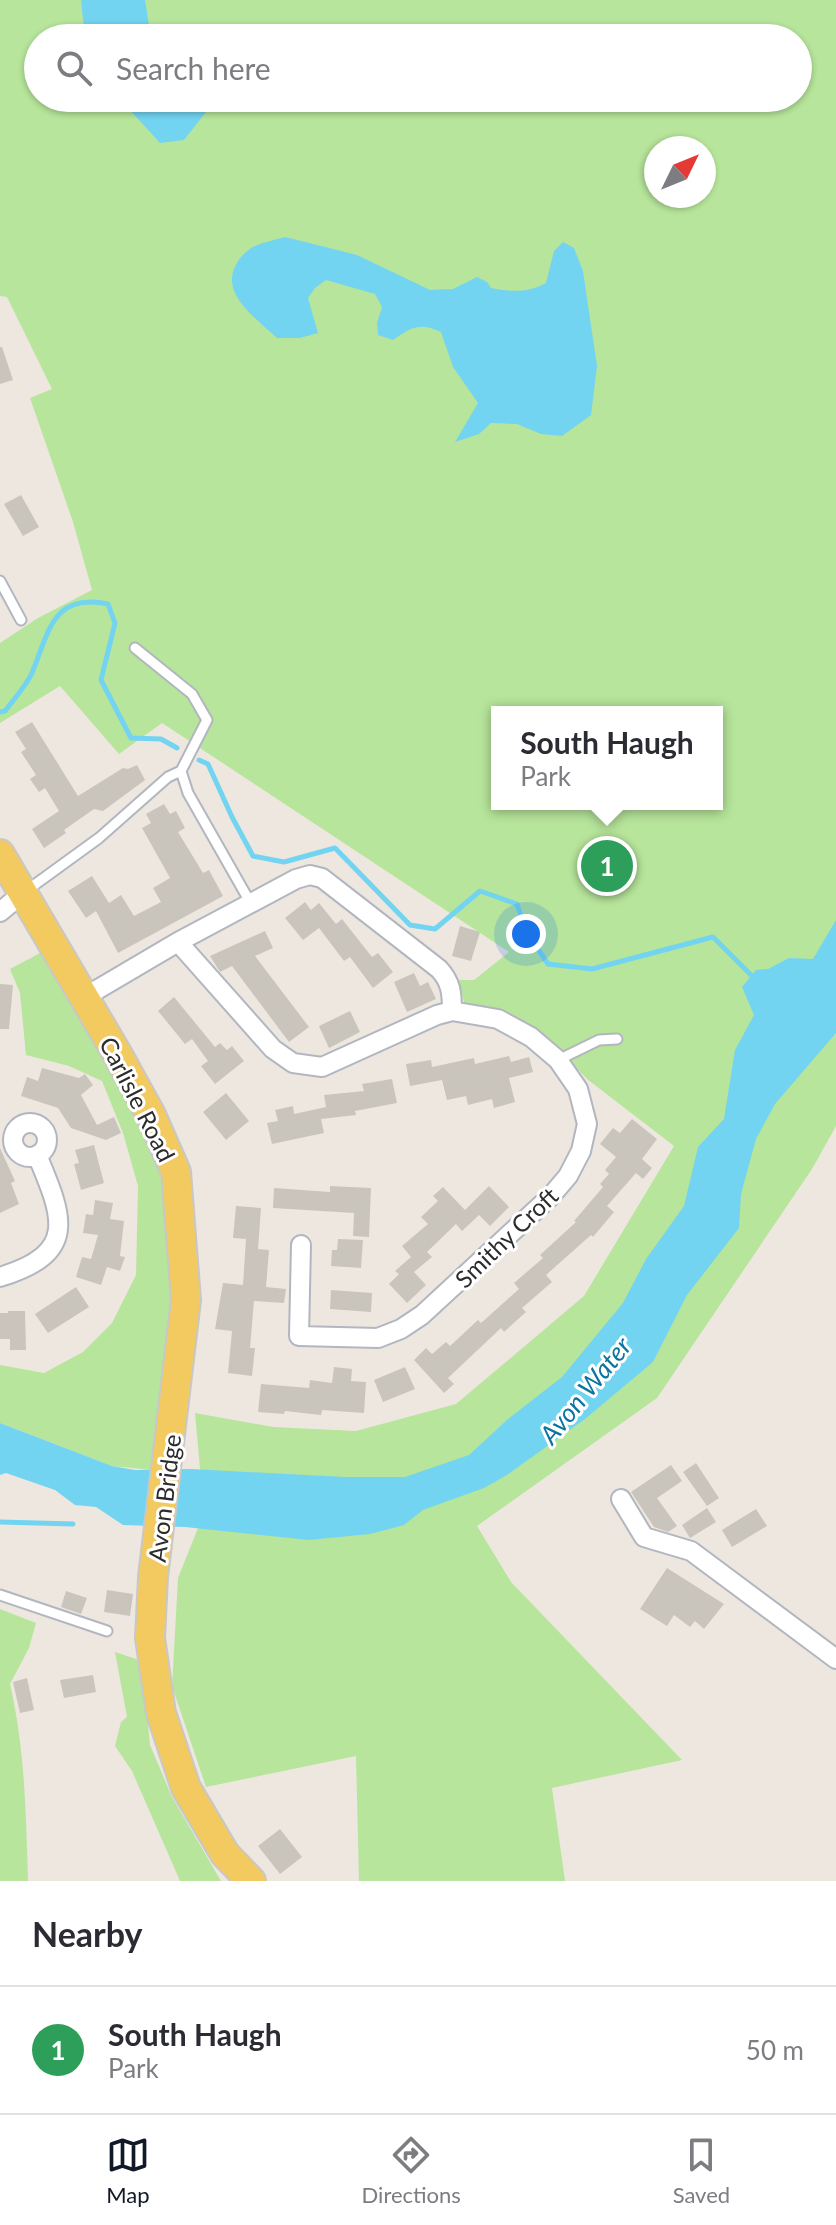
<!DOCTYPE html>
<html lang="en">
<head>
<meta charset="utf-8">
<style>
  :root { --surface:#fff; --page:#f7f7f7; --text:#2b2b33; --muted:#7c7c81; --line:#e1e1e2; --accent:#111827 }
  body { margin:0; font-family:Lato,sans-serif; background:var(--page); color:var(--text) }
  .compass { position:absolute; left:644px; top:136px; width:72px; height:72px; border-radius:50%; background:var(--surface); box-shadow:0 2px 6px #0004; rotate:47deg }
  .you { position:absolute; left:526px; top:934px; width:28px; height:28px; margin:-20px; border:6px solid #fff; border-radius:50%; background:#1a73e8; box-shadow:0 0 0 12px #1a73e833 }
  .badge { display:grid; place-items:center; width:52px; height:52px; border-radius:50%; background:var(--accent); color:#fff; font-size:26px; font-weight:700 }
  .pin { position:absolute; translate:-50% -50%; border:4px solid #fff; box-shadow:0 2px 8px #0006 }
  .popup { position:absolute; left:491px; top:706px; width:232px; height:104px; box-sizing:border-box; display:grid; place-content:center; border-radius:0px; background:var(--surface); filter:drop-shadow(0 2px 6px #0005); font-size:26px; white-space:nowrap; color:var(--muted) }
  .popup b { font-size:30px; color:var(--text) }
  .popup::after { content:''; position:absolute; left:50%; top:100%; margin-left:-16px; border:16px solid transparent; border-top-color:var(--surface) }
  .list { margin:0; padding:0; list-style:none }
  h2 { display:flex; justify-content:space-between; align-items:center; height:104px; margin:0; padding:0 32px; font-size:34px }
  h2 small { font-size:26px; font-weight:400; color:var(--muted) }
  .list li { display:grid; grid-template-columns:52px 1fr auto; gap:24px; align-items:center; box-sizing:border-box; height:128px; padding:0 32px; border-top:2px solid var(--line) }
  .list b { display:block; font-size:30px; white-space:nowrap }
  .list p { margin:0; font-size:26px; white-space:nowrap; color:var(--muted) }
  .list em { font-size:26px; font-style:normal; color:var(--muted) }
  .icon { flex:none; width:44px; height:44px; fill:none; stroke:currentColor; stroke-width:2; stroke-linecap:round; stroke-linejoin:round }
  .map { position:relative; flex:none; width:836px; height:1881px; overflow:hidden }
  .search { position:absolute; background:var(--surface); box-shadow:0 2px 6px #0004; left:24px; right:24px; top:24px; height:88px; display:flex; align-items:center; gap:20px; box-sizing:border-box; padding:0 28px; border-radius:44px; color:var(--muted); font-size:30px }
  .sheet { height:232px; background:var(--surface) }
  nav { display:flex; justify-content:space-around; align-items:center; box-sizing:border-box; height:112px; border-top:2px solid var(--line); background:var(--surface); font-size:22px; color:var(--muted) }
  nav a { display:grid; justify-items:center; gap:4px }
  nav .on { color:var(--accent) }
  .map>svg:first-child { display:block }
</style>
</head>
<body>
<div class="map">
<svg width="836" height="1881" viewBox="0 0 836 1881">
  <rect width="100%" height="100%" fill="#eee7df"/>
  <path fill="#b7e59b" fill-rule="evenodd" d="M0 0H836V1126L812 1169 657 1398 477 1526 511 1582 682 1760 552 1788 565 1881H359L356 1756 206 1787 172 1686 178 1578 204 1513 195 1413 273 1427 356 1431 456 1404 584 1296 674 1146 587 1079 549 1039 514 1019 464 1002 458 980H474L509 952 162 723 119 754 60 686 0 723V643L38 618 92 590 73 522 30 398 52 389 7 297 0 296ZM38 38H798V98H38ZM656 148H704V196H656ZM497 712H717V804H497Z
    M42 952 144 1121 161 1178 169 1231 171 1311 152 1470 112 1466 0 1423V1365L44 1373 83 1352 112 1323 136 1275 138 1186 123 1133 102 1081 69 1066 26 1055 20 993 10 969Z
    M0 1609 36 1623 29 1648 10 1684C25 1749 26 1814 28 1881H0Z
    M115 1652 142 1661 150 1745 172 1797 221 1881H180L132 1771 115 1746 121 1722 127 1717Z"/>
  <path fill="#72d4f0" d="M81 0H145L151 38H85Z
    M119 98H217L184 140 160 143Z
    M285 237 357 255 430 290 453 289 477 277 487 282 491 288C512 292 527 293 546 283L554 251 563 242 574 248 583 271 597 366 591 415 562 436 541 434 517 424 491 423 479 434 455 442 478 403 453 367 441 332C419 322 412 327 393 340L378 335 377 323 382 307 375 294 326 280 315 288 308 298 318 333 300 338H277C257 319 218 293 237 263 240 257 248 249 255 246 264 242 275 240 285 237Z
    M836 920V1033L775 1104 756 1139 741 1194 739 1228 687 1295 653 1362 585 1419 507 1475 484 1488 423 1510 404 1525 370 1534 309 1540 185 1527 123 1525 96 1507 75 1505 55 1490 6 1473 0 1475V1423L112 1466 135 1470 191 1469 345 1477H405L469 1455 508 1419 562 1377 623 1303 646 1259 684 1206 698 1147 724 1119 735 1050 754 1015 742 987 756 970 768 969 789 958 813 959Z"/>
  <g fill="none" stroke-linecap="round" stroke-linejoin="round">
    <path stroke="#72d4f0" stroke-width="5" d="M0 712 5 711C14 699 25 687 31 675 49 634 51 592 108 604L115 623 101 680 131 738 161 739 177 748
      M199 760 208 764 232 817 253 856 284 862 335 848 410 925 435 929 480 891 517 904 527 933 548 964 592 969 713 937 754 978
      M0 1522 73 1524"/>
  </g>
  <path fill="#c9c5bd" d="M0 347H2L13 380 0 384Z
    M21 495 39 527 23 536 4 504Z
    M32 722 78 796 123 768 128 769 137 765 145 780 103 811 94 809 64 830 66 833 44 848 32 829 59 811 45 788 39 792 30 779 36 775 21 752 26 749 15 732Z
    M164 804 170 814 176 811 185 828 178 832 203 873 209 870 223 896 118 953 96 911 86 918 68 891 92 876 109 903 121 895 134 916 161 902 153 888 170 878 142 828 151 823 146 814Z
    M305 902 311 910 319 903 336 924 342 919 372 957 378 953 393 972 373 988 350 957 344 961 319 928 303 940 285 918Z
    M460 926 480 932 471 961 452 956Z
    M265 931 273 948 255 956 309 1027 289 1042 232 966 220 972 210 956Z
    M414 973 420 986 428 982 436 999 407 1012 394 982Z
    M0 984 13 985 9 1029H0Z
    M174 997 215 1047 220 1043 227 1050 232 1046 244 1061 215 1084 201 1066 208 1061 192 1039 185 1044 158 1011Z
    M350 1011 360 1032 329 1048 319 1026Z
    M509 1056 511 1062 529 1057 533 1072 509 1078 515 1102 494 1108 492 1099 468 1105 466 1096 447 1100 442 1080 410 1086 406 1064 431 1060 432 1067 474 1058 475 1064Z
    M42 1068 79 1078 85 1074 93 1085 81 1095 97 1125 114 1117 121 1133 106 1140 71 1128 58 1108 21 1096 27 1077 38 1081Z
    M392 1079 397 1103 355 1111 356 1115 321 1119 324 1133 272 1144 267 1123 278 1121 275 1110 293 1106 294 1114 326 1107 324 1095 364 1091 362 1084Z
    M226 1093 249 1121 226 1140 203 1112Z
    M632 1119 657 1139 642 1159 652 1168 643 1179 636 1173 607 1206 614 1212 593 1237 591 1235 546 1275 552 1282 522 1308 526 1312 504 1332 501 1328 448 1378 454 1384 444 1393 414 1360 426 1348 432 1354 446 1342 450 1346 478 1320 481 1323 519 1289 514 1283 543 1258 540 1255 576 1222 574 1221 603 1187 600 1184 609 1174 605 1170 616 1157 600 1144 613 1128 620 1133Z
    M94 1145 104 1183 81 1190 74 1164 79 1163 75 1150Z
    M0 1148 15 1181 11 1183 19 1204 0 1213Z
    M330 1186 371 1188 369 1237 353 1236 354 1213 273 1208 274 1188 330 1192Z
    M489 1186 509 1207 490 1226 479 1215 462 1231 456 1224 427 1252 432 1257 414 1272 426 1285 407 1303 389 1284 399 1274 395 1271 411 1257 402 1246 428 1224 421 1217 438 1201 433 1196 443 1187 465 1210Z
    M95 1200 113 1203 110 1219 124 1221 120 1256 125 1257 120 1271 107 1267 101 1285 76 1277 82 1257 91 1259 98 1235 83 1233 86 1214 93 1215Z
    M236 1206 261 1208 258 1249 269 1250 266 1287 286 1289 284 1303 254 1301 250 1348H255L252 1376 228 1373 232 1331 215 1329 223 1283 243 1285 246 1239 233 1238Z
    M338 1239 363 1240 361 1268 331 1266 332 1250H337Z
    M76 1287 89 1307 48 1333 35 1314Z
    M331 1290 372 1293 371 1312 330 1309Z
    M8 1311H25L26 1350H10V1339H0V1313H8Z
    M334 1367 352 1369 351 1381 366 1382 364 1413 322 1410 321 1415 285 1411 284 1414 258 1412 261 1384 309 1388 310 1380 332 1383Z
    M405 1367 415 1389 383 1402 374 1380Z
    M696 1463 719 1498 707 1506 683 1472Z
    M671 1465 682 1481 657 1498 677 1526 668 1532 654 1527 631 1492Z
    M707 1508 716 1522 690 1538 682 1525Z
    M756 1509 767 1526 732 1547 722 1530Z
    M667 1568 724 1604 704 1629 695 1621 690 1627 674 1615 667 1626 640 1609Z
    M107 1590 133 1594 130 1616 104 1612Z
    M66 1591 87 1598 81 1614 61 1607Z
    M93 1675 96 1692 64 1698 60 1680Z
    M27 1678 34 1710 20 1713 13 1682Z
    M280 1829 302 1857 280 1874 258 1846Z"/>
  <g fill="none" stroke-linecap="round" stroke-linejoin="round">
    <g stroke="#b2b6c0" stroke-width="13">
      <path id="lane" d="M0 581 21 620
        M135 648 192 694 207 720 181 771 188 793 250 902
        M26 891 99 838 168 777 181 771
        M558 1060 599 1040 617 1039
        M0 1595 107 1631"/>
    </g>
    <g stroke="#b2b6c0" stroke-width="22">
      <path id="street" d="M0 912 24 892
        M178 942 273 1049 293 1063 322 1067 437 1015 452 1011
        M83 998 178 942 296 879 310 875 322 878 439 969C451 982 452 993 452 1011L498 1019 531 1037 558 1060 578 1089 587 1124 581 1151 568 1176 551 1196 422 1315 401 1329 378 1338 299 1336 301 1245
        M13 1140a17 17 0 1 1 34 0a17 17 0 1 1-34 0Z
        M0 1277C79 1253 63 1217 37 1155
        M621 1499 644 1537 691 1551 836 1659"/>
    </g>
    <g stroke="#c8c8c8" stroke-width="32">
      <path id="primary" d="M0 854 118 1055 151 1115 176 1172 186 1300 153 1577 150 1638 161 1713 186 1788 225 1854 251 1881"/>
    </g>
    <use href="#lane" stroke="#fff" stroke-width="9"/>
    <use href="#street" stroke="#fff" stroke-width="18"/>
    <use href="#primary" stroke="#f2ca5f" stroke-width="28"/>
  </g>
  <g text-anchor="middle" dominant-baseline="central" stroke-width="6" stroke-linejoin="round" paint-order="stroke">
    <g font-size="24" fill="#2c2c2c" stroke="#fff">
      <text transform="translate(138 1099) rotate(63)">Carlisle Road</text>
      <text transform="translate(506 1237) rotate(-44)">Smithy Croft</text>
      <text transform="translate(164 1498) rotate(-83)">Avon Bridge</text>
    </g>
    <g font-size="26" font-style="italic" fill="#0c74a1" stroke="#fff">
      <text transform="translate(585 1390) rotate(-51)">Avon Water</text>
    </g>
  </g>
</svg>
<svg class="compass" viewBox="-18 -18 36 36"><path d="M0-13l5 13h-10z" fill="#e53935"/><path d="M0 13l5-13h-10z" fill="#7c7c81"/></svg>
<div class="you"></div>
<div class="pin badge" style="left:607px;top:866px;background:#2e9e5b">1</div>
<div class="popup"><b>South Haugh</b>Park</div>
<div class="search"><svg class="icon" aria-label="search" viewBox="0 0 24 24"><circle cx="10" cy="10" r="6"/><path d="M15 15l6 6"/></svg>Search here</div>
</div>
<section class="sheet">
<h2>Nearby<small></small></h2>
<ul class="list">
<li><span class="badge" style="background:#2e9e5b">1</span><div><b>South Haugh</b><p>Park</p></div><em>50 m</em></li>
</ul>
</section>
<nav>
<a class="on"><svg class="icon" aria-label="map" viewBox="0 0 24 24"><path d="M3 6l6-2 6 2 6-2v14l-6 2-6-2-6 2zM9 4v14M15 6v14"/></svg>Map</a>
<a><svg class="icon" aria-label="directions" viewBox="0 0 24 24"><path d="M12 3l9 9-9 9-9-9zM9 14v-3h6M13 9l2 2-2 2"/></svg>Directions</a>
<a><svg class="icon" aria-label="saved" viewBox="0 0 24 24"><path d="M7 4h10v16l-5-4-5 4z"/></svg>Saved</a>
</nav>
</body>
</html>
